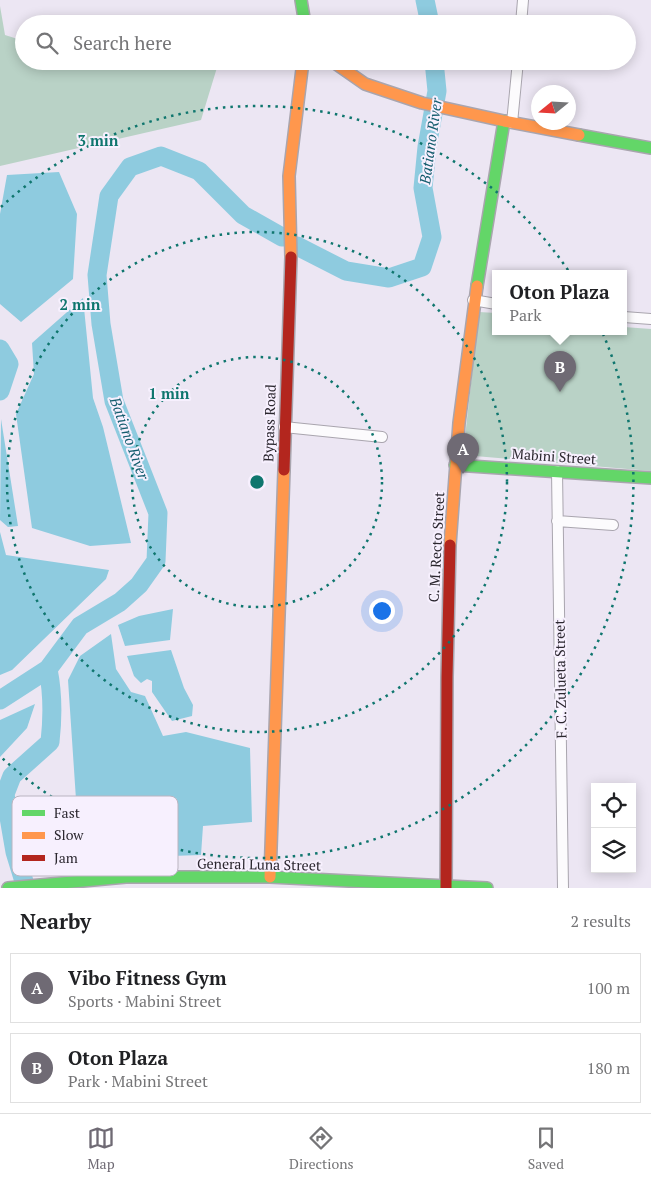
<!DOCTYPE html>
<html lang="en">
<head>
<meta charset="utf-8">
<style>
  :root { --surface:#fff; --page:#f6f6f6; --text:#202124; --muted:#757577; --line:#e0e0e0; --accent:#6f6a74 }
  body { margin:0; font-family:"PT Serif",serif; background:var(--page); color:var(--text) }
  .controls { position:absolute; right:15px; bottom:15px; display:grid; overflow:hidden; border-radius:0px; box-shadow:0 2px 12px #0003 }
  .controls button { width:45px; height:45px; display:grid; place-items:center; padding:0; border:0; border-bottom:1px solid var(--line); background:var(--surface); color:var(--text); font:25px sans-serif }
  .compass { position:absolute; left:531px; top:85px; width:45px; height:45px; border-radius:50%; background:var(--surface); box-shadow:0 2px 12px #0003; rotate:252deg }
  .you { position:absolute; left:381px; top:610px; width:18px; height:18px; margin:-12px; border:4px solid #fff; border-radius:50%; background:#1a73e8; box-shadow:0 0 0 8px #1a73e833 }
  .badge { display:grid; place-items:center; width:32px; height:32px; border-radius:50%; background:var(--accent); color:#fff; font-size:16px; font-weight:700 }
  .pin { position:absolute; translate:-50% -41px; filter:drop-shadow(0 1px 2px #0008) }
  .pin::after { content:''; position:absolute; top:26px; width:18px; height:15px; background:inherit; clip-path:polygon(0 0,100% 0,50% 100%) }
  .popup { position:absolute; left:492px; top:270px; width:135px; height:65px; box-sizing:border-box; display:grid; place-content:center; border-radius:0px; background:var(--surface); filter:drop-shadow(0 1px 4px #0005); font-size:16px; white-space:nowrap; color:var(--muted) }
  .popup b { font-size:19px; color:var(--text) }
  .popup::after { content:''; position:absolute; left:50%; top:100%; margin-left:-10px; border:10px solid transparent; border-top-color:var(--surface) }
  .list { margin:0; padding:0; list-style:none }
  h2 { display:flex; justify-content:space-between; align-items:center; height:65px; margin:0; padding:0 20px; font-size:21px }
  h2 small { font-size:16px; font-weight:400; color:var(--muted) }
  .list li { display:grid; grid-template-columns:32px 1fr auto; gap:15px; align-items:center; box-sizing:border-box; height:70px; margin:0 10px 10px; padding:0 10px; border:1px solid var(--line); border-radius:0px }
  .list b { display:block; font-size:19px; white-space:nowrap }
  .list p { margin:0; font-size:16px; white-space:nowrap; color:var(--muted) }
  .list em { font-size:16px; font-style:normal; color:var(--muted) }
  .icon { flex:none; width:28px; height:28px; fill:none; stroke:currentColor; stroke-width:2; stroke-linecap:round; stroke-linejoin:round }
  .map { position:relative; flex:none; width:651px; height:888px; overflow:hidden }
  .search { position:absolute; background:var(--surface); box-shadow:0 2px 12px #0003; left:15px; right:15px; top:15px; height:55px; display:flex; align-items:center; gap:12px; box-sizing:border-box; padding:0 18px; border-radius:28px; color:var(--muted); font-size:19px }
  .sheet { height:225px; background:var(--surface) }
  nav { display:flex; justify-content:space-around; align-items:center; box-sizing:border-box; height:70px; border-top:1px solid var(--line); background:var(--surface); font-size:14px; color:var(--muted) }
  nav a { display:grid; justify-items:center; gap:2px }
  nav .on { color:var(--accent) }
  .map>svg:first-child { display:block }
</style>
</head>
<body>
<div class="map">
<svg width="651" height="888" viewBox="0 0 651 888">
  <rect width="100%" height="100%" fill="#ece6f3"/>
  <path fill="#b9d2c6" d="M0 6 5 35 24 41V61H84L89 63 94 61H219L201 120 0 166Z
    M479 312 496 313V331H624V327L651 329V471L463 455Z"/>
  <path fill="#8ecbdf" d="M59 172 77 214 73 279 21 322 0 304V214L7 175Z
    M83 298 93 398 103 427 131 543 90 546 32 528 16 414 34 374 32 343Z
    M1 419 18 526 8 527 0 520Z
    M0 532 6 555 109 570 106 579 12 670 0 675Z
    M173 609 170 640 125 646 118 625 139 616Z
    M111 634 116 669 131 692 145 696 163 736 186 732 250 748 252 822 203 826 201 855 80 859 68 680 80 656Z
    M171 650 184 688 193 705 192 716 172 721 152 692V681L147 679 141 683 134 676 127 656Z
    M35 704 27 728 0 757V720Z"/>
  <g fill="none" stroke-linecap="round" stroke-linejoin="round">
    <path stroke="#8ecbdf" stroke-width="19" d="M425 0 430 24
      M297 246 346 271 389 278 422 267 432 237 423 188 427 147 437 91 434 61
      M0 349 9 364 0 391
      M0 700 48 669
      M26 888 15 852 5 794 12 776 50 742C53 716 53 694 48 669L80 626 120 602 139 585 156 561 158 513 114 401 101 324 97 275 109 196 130 167 161 156 199 171 243 215 282 237"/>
    <g stroke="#a9a5ae" stroke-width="12">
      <path id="street" d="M521 24 523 0
        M512 123 518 61
        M473 300 496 304
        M624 317 651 319
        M284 427 382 437
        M557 471 563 888
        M557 521 613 525"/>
    </g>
    <g stroke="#a9a5ae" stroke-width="14">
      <path id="fast" d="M301 0 305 24
        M579 135 651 148
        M477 286 504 121
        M455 465 651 478
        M8 888 126 877H270L487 888"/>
    </g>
    <g stroke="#a9a5ae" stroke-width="14">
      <path id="slow" d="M332 61 365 84 422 103 504 121 579 135
        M291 257 289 176 303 61
        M450 545 459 423 477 286
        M270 877 284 470"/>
    </g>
    <g stroke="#a9a5ae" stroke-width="14">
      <path id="jam" d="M284 470 291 257
        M446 888 447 677 450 545"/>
    </g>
    <use href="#street" stroke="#fcfbfd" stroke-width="10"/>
    <use href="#fast" stroke="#63d668" stroke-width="11"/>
    <use href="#slow" stroke="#ff974d" stroke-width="11"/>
    <use href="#jam" stroke="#b3261e" stroke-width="11"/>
  </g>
  <g fill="none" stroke="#0f766e" stroke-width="2.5" stroke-dasharray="2.5 5">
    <circle cx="257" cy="482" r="125"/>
    <circle cx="257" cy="482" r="250"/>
    <path d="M1 207A376 376 0 1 1 1 757"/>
  </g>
  <g text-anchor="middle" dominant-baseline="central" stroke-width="4" stroke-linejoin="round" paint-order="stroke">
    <g font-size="14" fill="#2b272f" stroke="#f7f0fe">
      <text transform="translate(269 423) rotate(-88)">Bypass Road</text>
      <text transform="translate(554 456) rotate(4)">Mabini Street</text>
      <text transform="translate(436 547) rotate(-87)">C. M. Recto Street</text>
      <text transform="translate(560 679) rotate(-91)">F. C. Zulueta Street</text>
      <text transform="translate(259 864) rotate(1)">General Luna Street</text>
    </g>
    <g font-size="15" font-style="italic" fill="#145d6e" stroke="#f7f0fe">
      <text transform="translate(430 141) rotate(-82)">Batiano River</text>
      <text transform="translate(130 438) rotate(70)">Batiano River</text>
    </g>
  </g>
  <rect x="12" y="796" width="166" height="80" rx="8" fill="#f7f0fe" stroke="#bab4c0" stroke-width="1"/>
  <rect x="22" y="810" width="23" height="6" fill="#63d668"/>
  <rect x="22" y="832" width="23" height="7" fill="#ff974d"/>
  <rect x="22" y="855" width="23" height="6" fill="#b3261e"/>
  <g font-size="14" fill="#2b272f">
    <text x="54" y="818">Fast</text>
    <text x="54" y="840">Slow</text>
    <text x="54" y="863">Jam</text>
  </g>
  <circle cx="257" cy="482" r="8" fill="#0f766e" stroke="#f7f0fe" stroke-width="2.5"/>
  <g font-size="15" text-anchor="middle" font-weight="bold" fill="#0f766e" stroke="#f7f0fe" stroke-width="4" stroke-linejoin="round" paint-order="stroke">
    <text x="98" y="146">3 min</text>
    <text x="80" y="310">2 min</text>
    <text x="169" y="399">1 min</text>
  </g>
</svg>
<div class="controls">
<button><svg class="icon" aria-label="locate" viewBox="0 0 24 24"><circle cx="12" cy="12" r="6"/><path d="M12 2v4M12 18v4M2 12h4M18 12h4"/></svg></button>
<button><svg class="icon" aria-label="layers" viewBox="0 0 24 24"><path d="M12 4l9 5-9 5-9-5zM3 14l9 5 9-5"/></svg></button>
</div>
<svg class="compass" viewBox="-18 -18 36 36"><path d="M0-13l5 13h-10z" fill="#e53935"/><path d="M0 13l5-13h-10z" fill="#757577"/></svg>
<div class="you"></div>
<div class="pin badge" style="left:463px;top:474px">A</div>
<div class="pin badge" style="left:560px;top:392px">B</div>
<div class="popup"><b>Oton Plaza</b>Park</div>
<div class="search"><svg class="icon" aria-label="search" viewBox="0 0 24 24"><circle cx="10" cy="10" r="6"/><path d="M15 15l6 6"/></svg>Search here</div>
</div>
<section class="sheet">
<h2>Nearby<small>2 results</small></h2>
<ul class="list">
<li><span class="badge">A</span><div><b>Vibo Fitness Gym</b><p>Sports · Mabini Street</p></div><em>100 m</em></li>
<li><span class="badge">B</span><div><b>Oton Plaza</b><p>Park · Mabini Street</p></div><em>180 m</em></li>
</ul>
</section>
<nav>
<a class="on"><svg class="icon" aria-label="map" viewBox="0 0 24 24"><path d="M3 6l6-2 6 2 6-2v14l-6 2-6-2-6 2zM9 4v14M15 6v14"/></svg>Map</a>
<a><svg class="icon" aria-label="directions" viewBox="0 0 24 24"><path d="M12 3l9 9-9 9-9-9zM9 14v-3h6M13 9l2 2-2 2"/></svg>Directions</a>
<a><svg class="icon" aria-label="saved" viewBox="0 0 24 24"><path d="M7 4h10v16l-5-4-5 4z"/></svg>Saved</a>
</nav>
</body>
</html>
